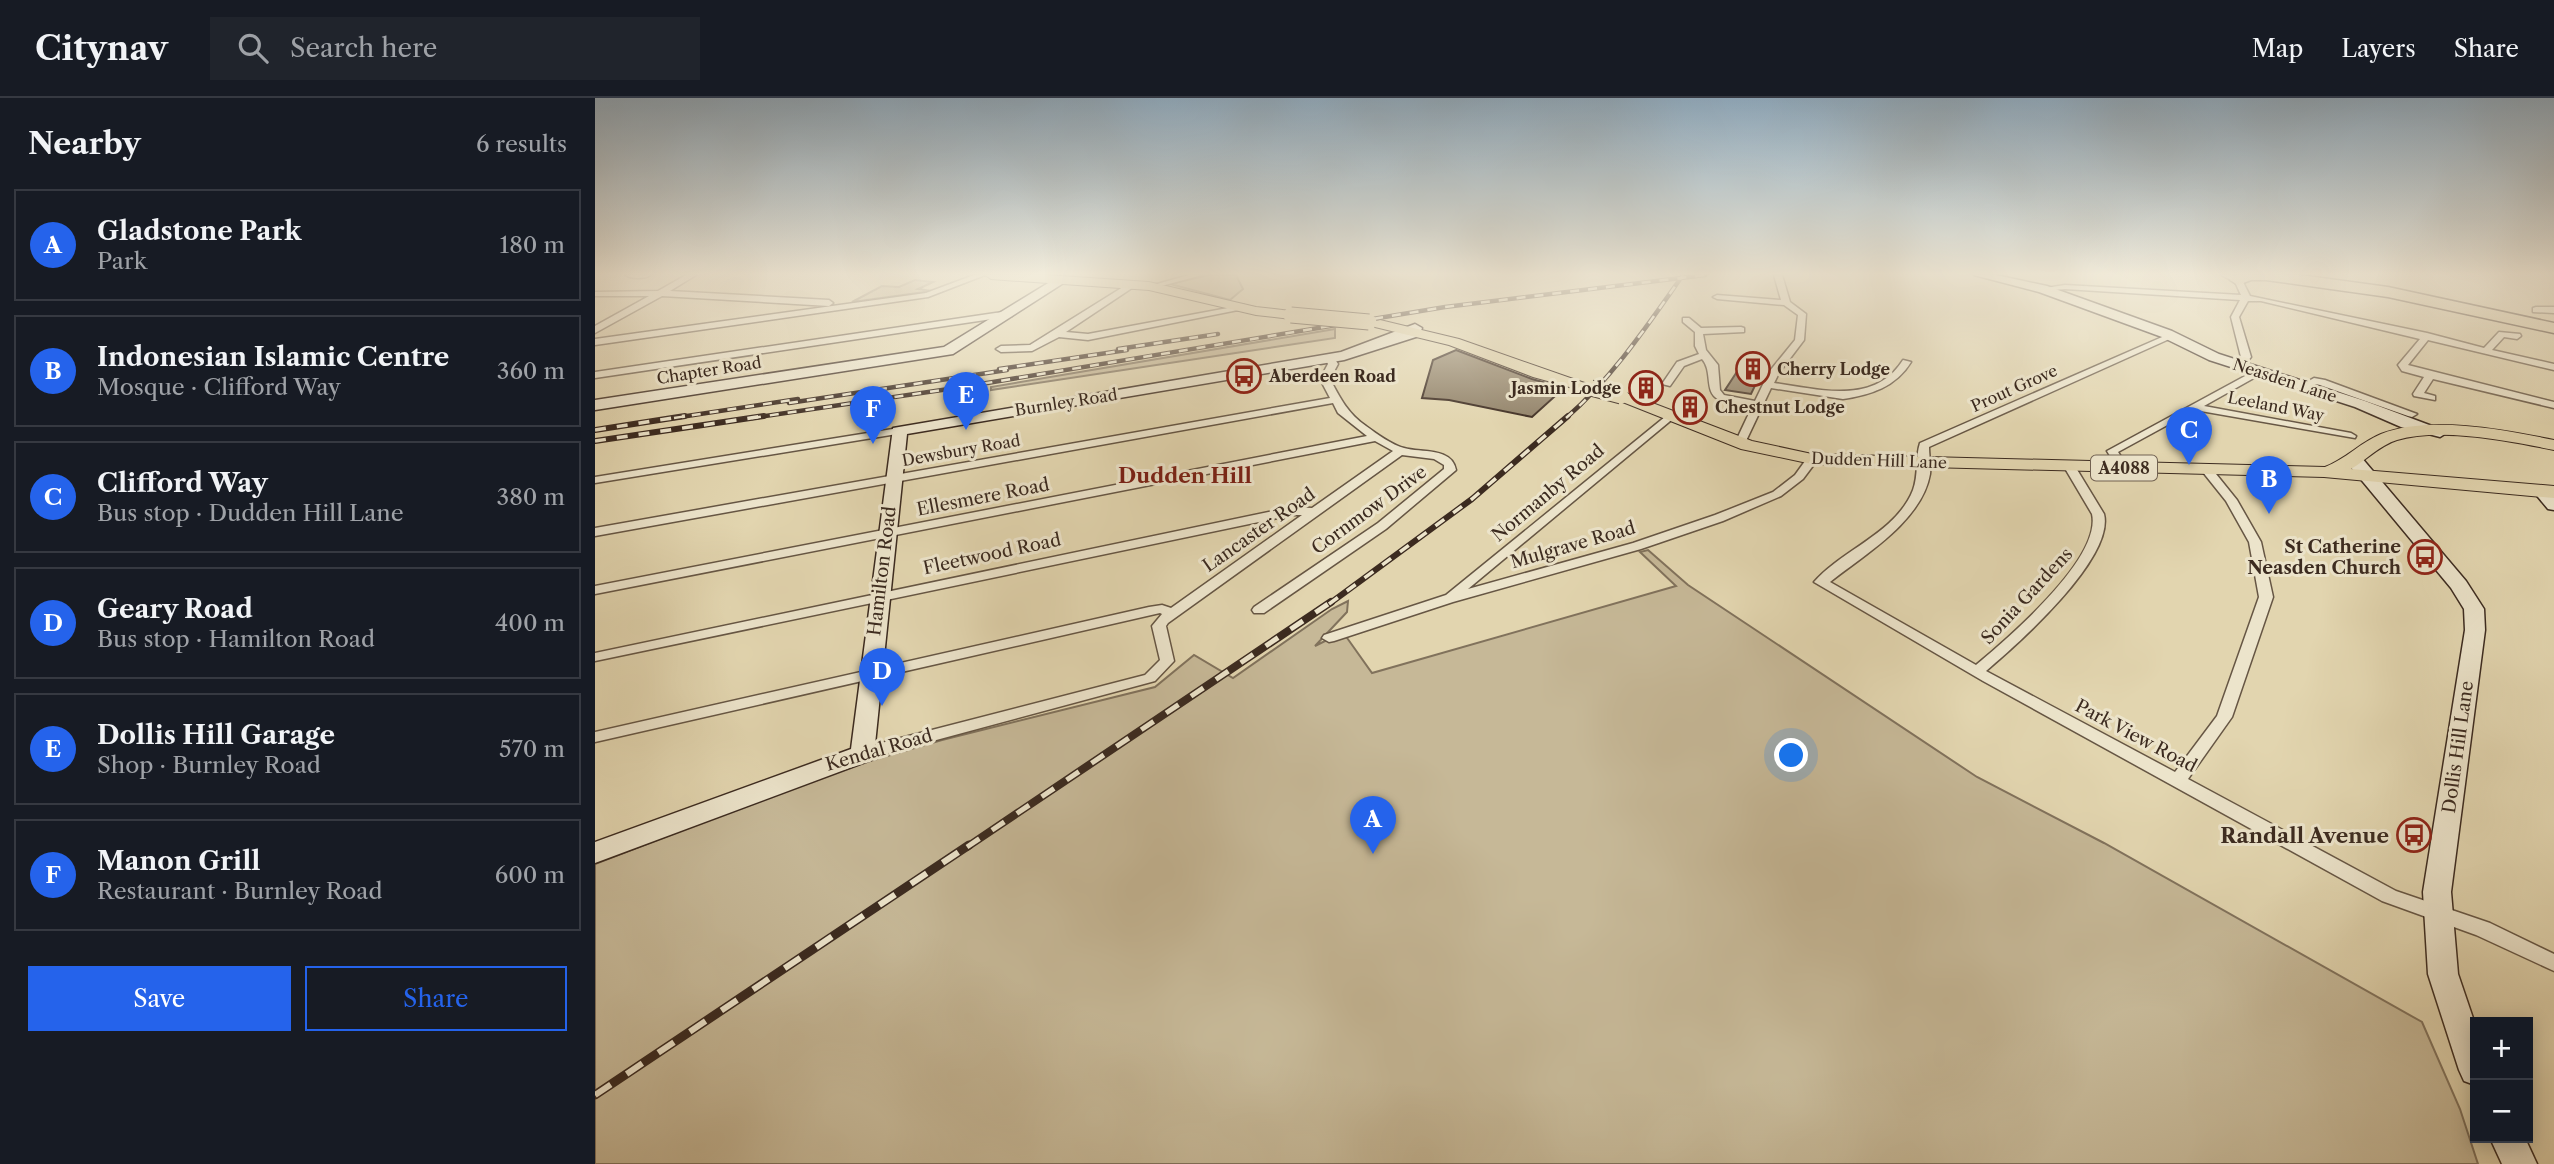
<!DOCTYPE html>
<html lang="en">
<head>
<meta charset="utf-8">
<style>
  :root { --surface:#171b24; --page:#20242c; --text:#f1f3f6; --muted:#9ea1a6; --line:#363941; --accent:#2563eb }
  body { margin:0; font-family:"Libre Caslon Text",serif; background:var(--page); color:var(--text) }
  .controls { position:absolute; right:21px; bottom:21px; display:grid; overflow:hidden; border-radius:0px; box-shadow:0 4px 18px #0003 }
  .controls button { width:63px; height:63px; display:grid; place-items:center; padding:0; border:0; border-bottom:2px solid var(--line); background:var(--surface); color:var(--text); font:35px sans-serif }
  .you { position:absolute; left:1197px; top:658px; width:24px; height:24px; margin:-18px; border:5px solid #fff; border-radius:50%; background:#1a73e8; box-shadow:0 0 0 10px #1a73e833 }
  .badge { display:grid; place-items:center; width:46px; height:46px; border-radius:50%; background:var(--accent); color:#fff; font-size:23px; font-weight:700 }
  .pin { position:absolute; translate:-50% -58px; filter:drop-shadow(0 2px 4px #0008) }
  .pin::after { content:''; position:absolute; top:37px; width:24px; height:21px; background:inherit; clip-path:polygon(0 0,100% 0,50% 100%) }
  .list { margin:0; padding:0; list-style:none }
  h2 { display:flex; justify-content:space-between; align-items:center; height:91px; margin:0; padding:0 28px; font-size:30px }
  h2 small { font-size:23px; font-weight:400; color:var(--muted) }
  .list li { display:grid; grid-template-columns:46px 1fr auto; gap:21px; align-items:center; box-sizing:border-box; height:112px; margin:0 14px 14px; padding:0 14px; border:2px solid var(--line); border-radius:0px }
  .list b { display:block; font-size:26px; white-space:nowrap }
  .list p { margin:0; font-size:23px; white-space:nowrap; color:var(--muted) }
  .list em { font-size:23px; font-style:normal; color:var(--muted) }
  .actions { display:flex; gap:14px; padding:21px 28px }
  .actions a { flex:1; padding:16px 0; border:2px solid var(--accent); border-radius:0px; text-align:center; font-size:24px; color:var(--accent) }
  .actions .main { background:var(--accent); color:#fff }
  .icon { flex:none; width:38px; height:38px; fill:none; stroke:currentColor; stroke-width:2; stroke-linecap:round; stroke-linejoin:round }
  .map { position:relative; flex:none; width:1959px; height:1066px; overflow:hidden }
  header { display:flex; align-items:center; gap:42px; box-sizing:border-box; height:98px; padding:0 35px; background:var(--surface); border-bottom:2px solid var(--line) }
  header strong { font-size:33px }
  nav { display:flex; gap:38px; margin-inline-start:auto; font-size:24px }
  .search { width:490px; height:63px; background:var(--page); display:flex; align-items:center; gap:18px; box-sizing:border-box; padding:0 24px; border-radius:0px; color:var(--muted); font-size:26px }
  main { display:flex }
  aside { flex:1; background:var(--surface) }
  .map>svg:first-child { display:block }
</style>
</head>
<body>
<header>
<strong>Citynav</strong>
<div class="search"><svg class="icon" aria-label="search" viewBox="0 0 24 24"><circle cx="10" cy="10" r="6"/><path d="M15 15l6 6"/></svg>Search here</div>
<nav><a>Map</a><a>Layers</a><a>Share</a></nav>
</header>
<main>
<aside>
<h2>Nearby<small>6 results</small></h2>
<ul class="list">
<li><span class="badge">A</span><div><b>Gladstone Park</b><p>Park</p></div><em>180 m</em></li>
<li><span class="badge">B</span><div><b>Indonesian Islamic Centre</b><p>Mosque · Clifford Way</p></div><em>360 m</em></li>
<li><span class="badge">C</span><div><b>Clifford Way</b><p>Bus stop · Dudden Hill Lane</p></div><em>380 m</em></li>
<li><span class="badge">D</span><div><b>Geary Road</b><p>Bus stop · Hamilton Road</p></div><em>400 m</em></li>
<li><span class="badge">E</span><div><b>Dollis Hill Garage</b><p>Shop · Burnley Road</p></div><em>570 m</em></li>
<li><span class="badge">F</span><div><b>Manon Grill</b><p>Restaurant · Burnley Road</p></div><em>600 m</em></li>
</ul>
<div class="actions"><a class="main">Save</a><a>Share</a></div>
</aside>
<div class="map">
<svg width="1959" height="1066" viewBox="0 0 1959 1066">
  <rect width="100%" height="100%" fill="#e2d5af"/>
  <filter id="stains"><feTurbulence type="fractalNoise" baseFrequency=".00286" numOctaves="4"/><feColorMatrix values="0 0 0 0 .2 0 0 0 0 .09 0 0 0 0 .02 0 0 0 .5 -.17"/></filter>
  <radialGradient id="worn" r=".72"><stop offset=".6" stop-color="#630" stop-opacity="0"/><stop offset="1" stop-color="#630" stop-opacity=".3"/></radialGradient>
  <path fill="#c6b897" stroke="#81725c" stroke-width="2" d="M614 177H641L648 191 635 202 575 186Z
    M320 182 338 184 323 191 337 193 257 204 287 188 304 189Z
    M740 231V240L396 292V289Z
    M1053 452 1093 487 1382 679 1509 745 1827 924 1865 1011 1883 1066H0V766L241 673 347 642 560 589 599 557 638 580 737 511 753 503 752 514 720 548 736 540 750 537 777 575 1081 488 1045 454Z"/>
  <path fill="#92836a" stroke="#3c2b20" stroke-width="2" d="M861 252 937 281 969 290 937 319 854 302 827 300 838 262Z
    M1147 266 1169 269 1156 296 1130 292Z"/>
  <g fill="none" stroke-linecap="round" stroke-linejoin="round">
    <g stroke="#665644" stroke-width="3">
      <path id="street" d="M31 177H55C50 181 36 181 31 177Z
        M91 177H101L75 193 234 202 238 205 234 208 67 198 0 235V228L54 198H0V194L63 193Z
        M379 177H390L333 199 0 247V241L331 195Z
        M594 177H607L559 190 555 188Z
        M1179 177H1187L1195 204 1211 216 1209 242 1184 275 1179 285C1223 291 1279 308 1308 262L1316 264C1301 289 1275 297 1248 301L1176 290 1150 345 1145 348 1140 345 1157 309C1147 307 1133 306 1123 301 1109 294 1118 273 1107 261L1089 268 1075 288 1067 286 1082 264 1104 256 1100 248V234L1088 224V220H1094L1106 230 1146 229 1149 230V234L1108 236 1111 252 1123 267 1125 292 1129 297 1160 303 1174 274 1200 242 1203 217 1189 207 1122 201 1118 199 1122 197 1186 202Z
        M1626 177H1637L1646 180 1655 198 1832 235 1889 250 1904 234 1925 236 1926 238 1922 241 1909 239 1897 252 1959 266V272L1833 242 1813 267 1959 304V310L1838 281 1829 295 1840 298V302L1819 298 1818 296 1829 279 1807 273 1803 267 1825 241 1666 203H1653L1644 219 1656 259 1647 270 1644 271 1639 268 1646 259 1636 219 1645 202 1470 191 1448 193 1444 191 1470 187 1646 197 1640 184Z
        M536 184 543 186 471 234 493 236 649 207 653 210 493 242 464 239 437 253 406 254 401 251 406 248 435 247Z
        M1941 209H1959V215L1938 214V210Z
        M414 213 417 214V218L0 280V274Z
        M1574 236 1581 238 1334 349C1334 357 1336 368 1335 376 1327 423 1269 457 1235 484L1381 567C1412 541 1507 460 1497 416L1468 367 1474 364 1478 365 1509 416C1520 460 1423 546 1391 573L1580 674 1622 618 1664 499 1654 444 1631 403 1607 373 1613 370 1617 371 1642 402 1666 444 1678 499 1637 619 1593 681 1801 793 1895 825 1959 856V873L1881 837 1787 803 1388 583 1219 484C1248 451 1301 435 1318 392 1324 376 1320 360 1325 345Z
        M735 257 738 258 743 266 735 281C745 300 753 316 771 328 782 336 797 347 809 350 826 355 857 349 861 372L791 431 669 515H659L657 512 659 509 783 425 849 371V367L839 361 807 357 573 525 571 528 579 563 560 583 267 662 261 660 259 656 261 652 267 650 550 577 565 562 557 528 567 516 565 515 0 644V634L554 509 567 507 576 510 707 417H697L0 563V555L697 409 717 410 798 353 780 343 0 496V488L772 338 743 315 738 305 0 438V430L735 300 725 281 733 266 730 260Z
        M1663 271 1668 274 1666 276 1609 308 1756 335 1761 338 1760 340 1600 312 1523 354 1533 369 1531 371H1523L1512 353Z
        M1719 280 1730 282 1822 316 1817 319 1813 318 1725 287 1721 286 1710 291 1705 288Z
        M1076 314 1080 315V319L873 491 1038 445 1120 417 1178 394 1200 377 1213 359H1221L1223 361 1208 381 1186 398 1128 423 1046 451 858 504 739 543 734 544 727 540 729 537 851 497Z
        M304 330 309 333 308 335 0 385V379Z"/>
    </g>
    <g stroke="#3c2b20" stroke-width="3">
      <path id="secondary" d="M1379 177H1401L1452 188 1577 233 1624 256 1770 303 1853 334 1845 339 1806 329 1760 309 1614 262 1567 239 1444 194Z
        M463 179 467 180V186L358 256 0 312V302L349 249Z
        M820 226 827 230 824 238 749 262 312 336 279 656 276 662 0 765V744L256 651 298 330 746 254Z
        M1760 358 1766 359 1871 483 1889 511 1890 532 1856 794 1863 876 1880 926V987L1869 983 1864 972 1833 876 1828 794 1870 532 1869 511 1856 490 1754 367 1752 363Z
        M1947 388 1959 396V412L1953 411 1938 393Z
        M1895 1040H1930L1942 1066H1907Z"/>
    </g>
    <g stroke="#3c2b20" stroke-width="2">
      <path id="primary" d="M390 177H451L554 184 661 209 696 213 703 217 696 221 661 217 554 192 396 181Z
        M785 222 864 241 1004 290 996 295 938 279 854 247 780 229V223Z
        M1026 293 1157 343 1217 356 1730 369C1751 361 1766 344 1786 336 1834 317 1910 332 1959 342V352C1915 343 1846 329 1802 342 1785 347 1771 362 1756 371L1959 388V400L1729 379 1217 366 1146 351 1020 301 1018 298Z"/>
    </g>
    <g stroke="#3c2b20" stroke-width="3">
      <path id="highway" d="M1641 177H1705L1793 189 1959 225V235L1793 199 1671 182H1656L1643 187 1635 182Z"/>
    </g>
    <use href="#street" fill="#ece4cb" fill-rule="evenodd"/>
    <use href="#secondary" fill="#ece4cb" fill-rule="evenodd"/>
    <use href="#primary" fill="#e2d5af" fill-rule="evenodd"/>
    <use href="#highway" fill="#e2d5af" fill-rule="evenodd"/>
    <g stroke="#3c2b20" stroke-width="4.5">
      <path id="rail-far3" d="M523 251 623 236
        M404 271 532 252
        M194 305 412 272
        M79 320 203 301
        M157 320 374 288 850 209 1110 177
        M971 320C1018 279 1052 228 1088 177"/>
    </g>
    <g stroke="#3c2b20" stroke-width="6">
      <path id="rail-far2" d="M0 332 90 318
        M0 343 169 318
        M734 506 877 401 973 318"/>
    </g>
    <g stroke="#3c2b20" stroke-width="8">
      <path id="rail-far1" d="M372 749 736 504"/>
    </g>
    <g stroke="#3c2b20" stroke-width="9">
      <path id="rail" d="M0 997 374 747"/>
    </g>
    <use href="#rail-far3" stroke="#ece4cb" stroke-width="2.5" stroke-dasharray="9" stroke-linecap="butt"/>
    <use href="#rail-far2" stroke="#ece4cb" stroke-width="3.5" stroke-dasharray="11" stroke-linecap="butt"/>
    <use href="#rail-far1" stroke="#ece4cb" stroke-width="5" stroke-dasharray="15" stroke-linecap="butt"/>
    <use href="#rail" stroke="#ece4cb" stroke-width="6" stroke-dasharray="19" stroke-linecap="butt"/>
    <g stroke="#3c2b20" stroke-width="17" stroke-linecap="butt">
      <path id="primary-bridge" d="M696 217 774 224
        M996 290 1026 298"/>
    </g>
    <use href="#primary-bridge" stroke="#e2d5af" stroke-width="15"/>
  </g>
  <linearGradient id="sky" x2="0" y2="1"><stop stop-color="#8faabe"/><stop offset="0.54" stop-color="#f2ecdb"/><stop offset="1" stop-color="#f2ecdb" stop-opacity="0"/></linearGradient>
  <rect width="1959" height="326" fill="url(#sky)"/>
  <defs>
    <g id="building-ring" transform="scale(1.75)"><circle r="9.5" fill="#ece4cb" stroke="#8f2418" stroke-width="1.5"/><path d="M-4-6H4V6H1V3H-1V6H-4ZM-2.5-4.3h1.7v1.8h-1.7ZM.8-4.3h1.7v1.8H.8ZM-2.5-1h1.7V.8h-1.7ZM.8-1h1.7V.8H.8Z" fill="#8f2418"/></g>
    <g id="bus-ring" transform="scale(1.75)"><circle r="9.5" fill="#ece4cb" stroke="#8f2418" stroke-width="1.5"/><path d="M-5-6H5V4H4V6H2V4H-2V6H-4V4H-5ZM-3.5-4V0h7V-4ZM-3.5 1.2v1.5H-2V1.2ZM2 1.2v1.5H3.5V1.2Z" fill="#8f2418"/></g>
  </defs>
  <g fill-rule="evenodd">
    <use href="#building-ring" x="1158" y="271"/>
    <use href="#bus-ring" x="649" y="278"/>
    <use href="#building-ring" x="1051" y="290"/>
    <use href="#building-ring" x="1095" y="309"/>
    <use href="#bus-ring" x="1830" y="459"/>
    <use href="#bus-ring" x="1819" y="737"/>
  </g>
  <g text-anchor="middle" dominant-baseline="central" stroke-width="6" stroke-linejoin="round" paint-order="stroke">
    <g font-size="16" font-weight="bold" fill="#3c2b20" stroke="#ece4cb" text-anchor="start">
      <text x="1182" y="271">Cherry Lodge</text>
      <text x="674" y="278">Aberdeen Road</text>
      <text x="1026" y="290" text-anchor="end">Jasmin Lodge</text>
      <text x="1120" y="309">Chestnut Lodge</text>
    </g>
    <g font-size="16" fill="#3c2b20" stroke="#ece4cb">
      <text transform="translate(114 272) rotate(-9)">Chapter Road</text>
      <text transform="translate(1690 282) rotate(18)">Neasden Lane</text>
      <text transform="translate(1419 290) rotate(-24)">Prout Grove</text>
      <text transform="translate(471 304) rotate(-9)">Burnley Road</text>
      <text transform="translate(1681 308) rotate(11)">Leeland Way</text>
      <text transform="translate(366 352) rotate(-10)">Dewsbury Road</text>
      <text transform="translate(1284 362) rotate(2)">Dudden Hill Lane</text>
    </g>
    <rect fill="#ece4cb" stroke="#716253" stroke-width="2" x="1496" y="357.5" width="66" height="25" rx="5"/>
    <g font-size="16" font-weight="bold" fill="#3c2b20">
      <text x="1529" y="370">A4088</text>
    </g>
    <g font-size="18" fill="#3c2b20" stroke="#ece4cb">
      <text transform="translate(953 395) rotate(-40)">Normanby Road</text>
      <text transform="translate(388 399) rotate(-11)">Ellesmere Road</text>
      <text transform="translate(774 412) rotate(-36)">Cornmow Drive</text>
      <text transform="translate(664 432) rotate(-35)">Lancaster Road</text>
      <text transform="translate(978 447) rotate(-16)">Mulgrave Road</text>
      <text transform="translate(397 456) rotate(-12)">Fleetwood Road</text>
      <text transform="translate(287 473) rotate(-83)">Hamilton Road</text>
      <text transform="translate(1432 498) rotate(-47)">Sonia Gardens</text>
      <text transform="translate(1541 638) rotate(28)">Park View Road</text>
      <text transform="translate(1863 649) rotate(-82)">Dollis Hill Lane</text>
      <text transform="translate(284 652) rotate(-16)">Kendal Road</text>
    </g>
    <g font-size="18" font-weight="bold" fill="#3c2b20" stroke="#ece4cb" text-anchor="end">
      <text x="1806" y="449">St Catherine<tspan x="1806" dy="21">Neasden Church</tspan></text>
    </g>
    <g font-size="21" font-weight="bold" fill="#7a1f14" stroke="#ece4cb">
      <text x="590" y="377">Dudden Hill</text>
    </g>
    <g font-size="21" font-weight="bold" fill="#3c2b20" stroke="#ece4cb" text-anchor="end">
      <text x="1794" y="737">Randall Avenue</text>
    </g>
  </g>
  <rect width="100%" height="100%" filter="url(#stains)"/>
  <rect width="100%" height="100%" fill="url(#worn)"/>
</svg>
<div class="controls">
<button>+</button>
<button>−</button>
</div>
<div class="you"></div>
<div class="pin badge" style="left:778px;top:756px">A</div>
<div class="pin badge" style="left:1674px;top:416px">B</div>
<div class="pin badge" style="left:1594px;top:367px">C</div>
<div class="pin badge" style="left:287px;top:608px">D</div>
<div class="pin badge" style="left:371px;top:332px">E</div>
<div class="pin badge" style="left:278px;top:346px">F</div>
</div>
</main>
</body>
</html>
